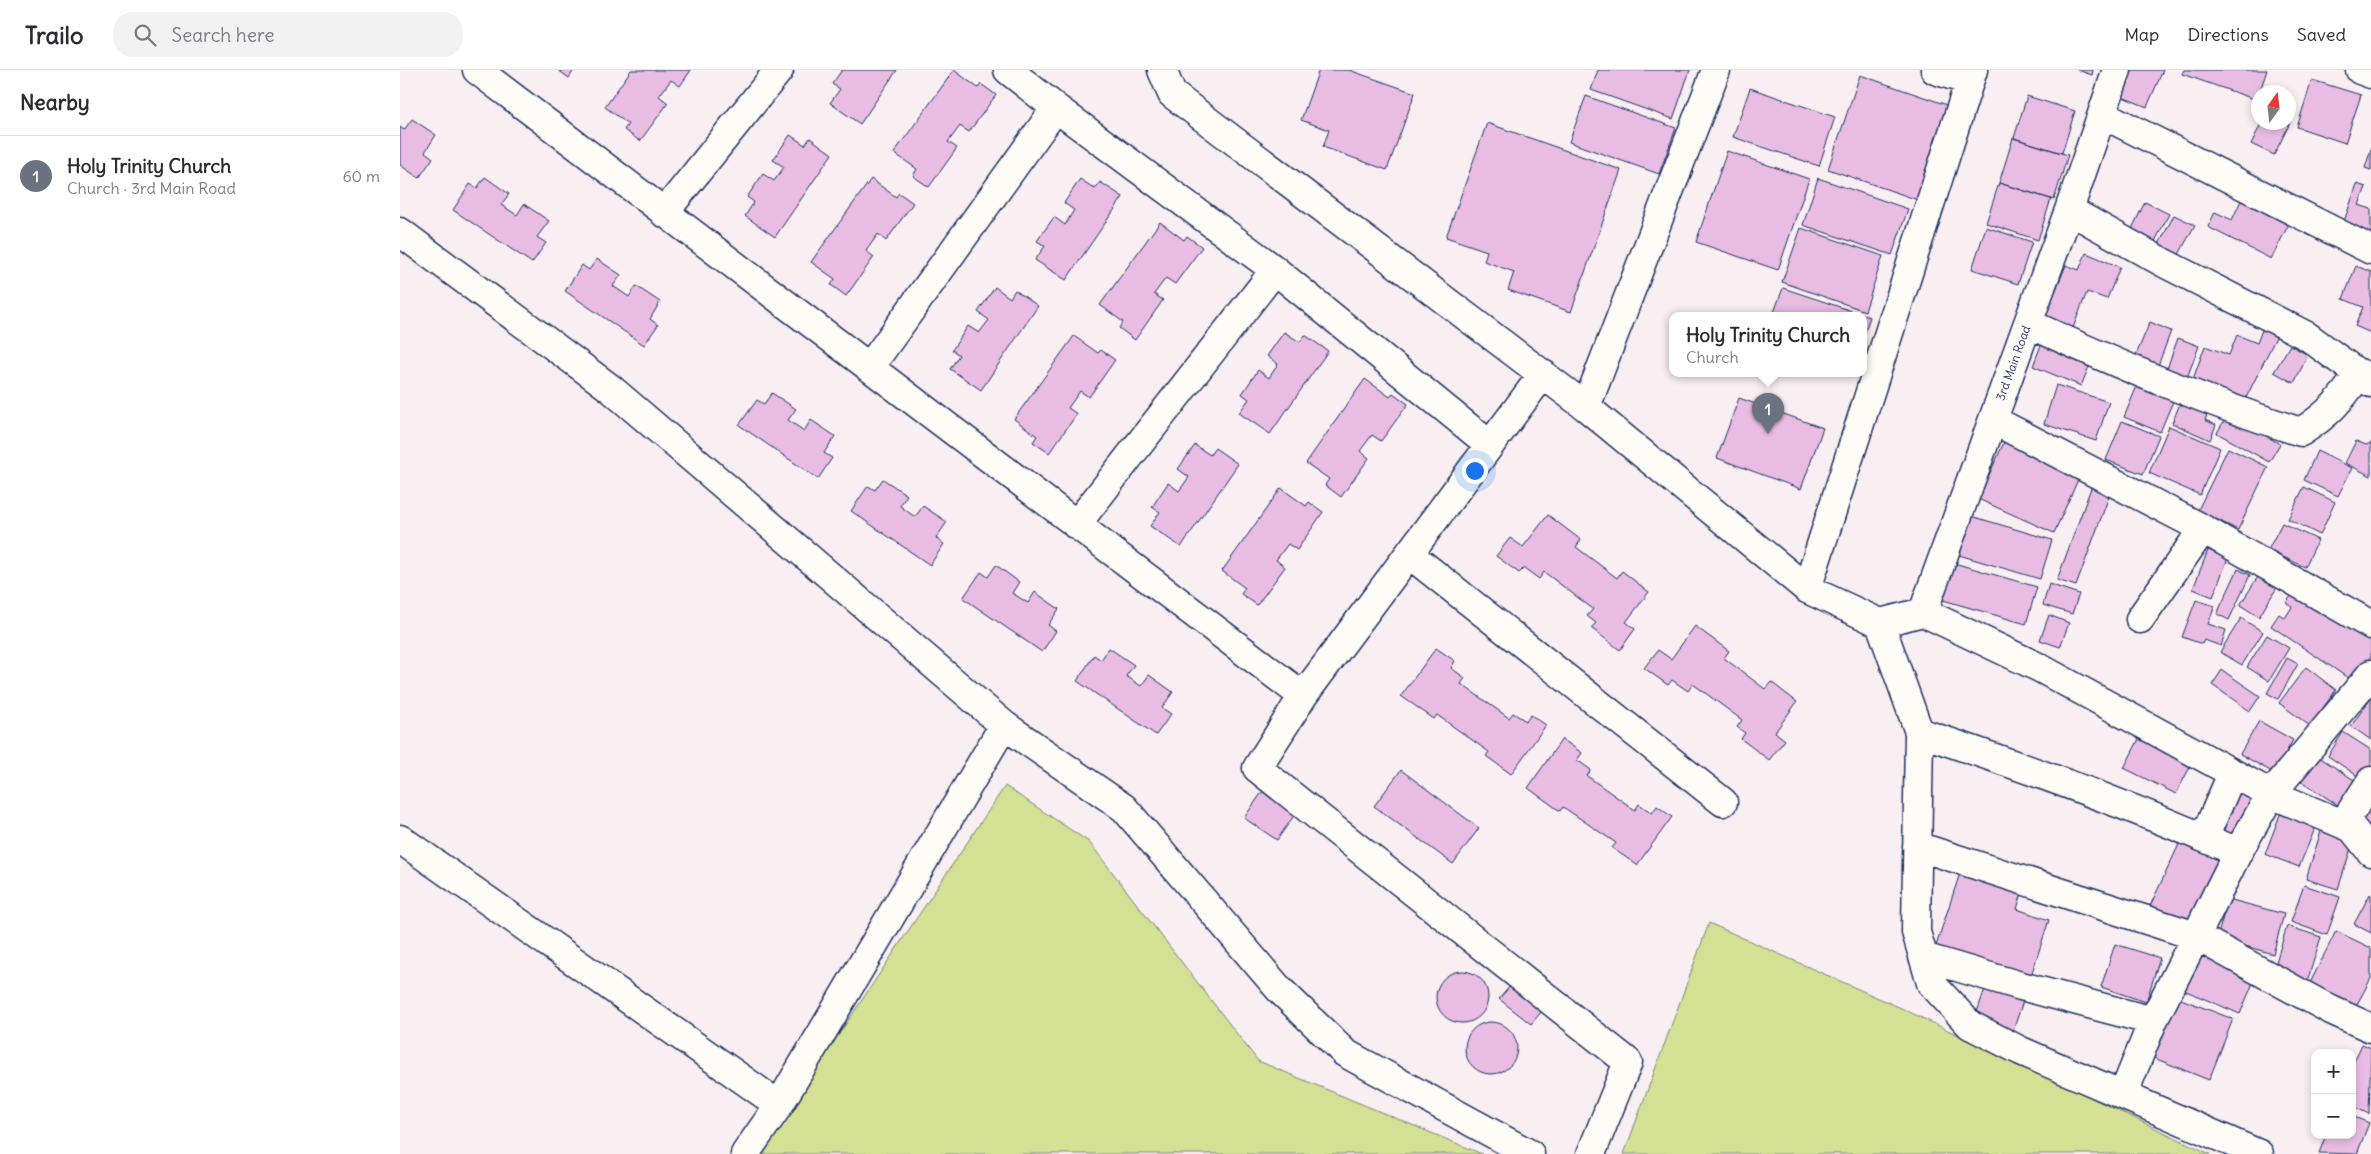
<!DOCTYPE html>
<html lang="en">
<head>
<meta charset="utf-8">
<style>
  :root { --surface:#fff; --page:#f2f2f3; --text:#2b2b33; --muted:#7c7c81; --line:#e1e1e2; --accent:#1f6fb2 }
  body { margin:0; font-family:Delius,sans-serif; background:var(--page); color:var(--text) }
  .controls { position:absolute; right:15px; bottom:15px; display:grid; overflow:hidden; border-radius:10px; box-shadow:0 2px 8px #0003 }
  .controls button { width:45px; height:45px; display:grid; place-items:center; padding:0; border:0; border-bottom:1px solid var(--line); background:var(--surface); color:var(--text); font:25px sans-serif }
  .compass { position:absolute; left:1851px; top:15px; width:45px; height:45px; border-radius:50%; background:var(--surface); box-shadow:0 2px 8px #0003; rotate:15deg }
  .you { position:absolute; left:1074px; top:400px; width:18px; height:18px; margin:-12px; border:4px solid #fff; border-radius:50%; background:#1a73e8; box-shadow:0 0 0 8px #1a73e833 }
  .badge { display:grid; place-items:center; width:32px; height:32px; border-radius:50%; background:var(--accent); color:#fff; font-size:16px; font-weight:700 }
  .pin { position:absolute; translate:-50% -41px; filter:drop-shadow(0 1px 2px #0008) }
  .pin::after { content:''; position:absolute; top:26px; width:18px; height:15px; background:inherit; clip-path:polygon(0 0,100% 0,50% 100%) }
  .popup { position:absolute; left:1269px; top:242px; width:198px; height:65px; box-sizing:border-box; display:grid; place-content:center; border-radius:10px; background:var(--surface); filter:drop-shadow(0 1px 4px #0005); font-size:16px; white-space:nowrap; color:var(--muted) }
  .popup b { font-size:19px; color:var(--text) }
  .popup::after { content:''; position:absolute; left:50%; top:100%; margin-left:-10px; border:10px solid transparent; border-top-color:var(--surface) }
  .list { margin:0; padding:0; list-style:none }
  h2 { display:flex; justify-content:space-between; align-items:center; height:65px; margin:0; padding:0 20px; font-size:21px }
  h2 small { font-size:16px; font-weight:400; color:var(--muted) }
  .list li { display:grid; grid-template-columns:32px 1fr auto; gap:15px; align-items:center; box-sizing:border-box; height:80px; padding:0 20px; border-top:1px solid var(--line) }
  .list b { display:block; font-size:19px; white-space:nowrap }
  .list p { margin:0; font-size:16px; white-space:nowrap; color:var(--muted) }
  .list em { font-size:16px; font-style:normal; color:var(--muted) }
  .icon { flex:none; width:28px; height:28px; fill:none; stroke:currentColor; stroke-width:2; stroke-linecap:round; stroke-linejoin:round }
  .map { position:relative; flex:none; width:1971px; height:1084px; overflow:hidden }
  header { display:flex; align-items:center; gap:30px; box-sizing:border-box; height:70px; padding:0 25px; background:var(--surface); border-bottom:1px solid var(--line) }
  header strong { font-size:24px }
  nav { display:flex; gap:28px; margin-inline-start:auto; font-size:18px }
  .search { width:350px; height:45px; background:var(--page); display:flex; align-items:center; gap:12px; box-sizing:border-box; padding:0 18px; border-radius:20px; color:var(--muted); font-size:19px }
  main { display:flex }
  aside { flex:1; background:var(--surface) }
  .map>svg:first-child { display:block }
</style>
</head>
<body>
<header>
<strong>Trailo</strong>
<div class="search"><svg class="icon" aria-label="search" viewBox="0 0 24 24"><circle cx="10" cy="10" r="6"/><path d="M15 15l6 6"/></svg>Search here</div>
<nav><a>Map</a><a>Directions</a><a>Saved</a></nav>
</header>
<main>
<aside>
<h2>Nearby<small></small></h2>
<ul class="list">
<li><span class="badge" style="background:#6b7280">1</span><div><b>Holy Trinity Church</b><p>Church · 3rd Main Road</p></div><em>60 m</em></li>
</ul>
</aside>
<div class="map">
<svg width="1971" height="1084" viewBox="0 0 1971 1084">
  <rect width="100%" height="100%" fill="#f9eff3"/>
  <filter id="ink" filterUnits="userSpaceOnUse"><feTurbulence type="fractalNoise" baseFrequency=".02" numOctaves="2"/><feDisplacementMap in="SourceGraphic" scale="10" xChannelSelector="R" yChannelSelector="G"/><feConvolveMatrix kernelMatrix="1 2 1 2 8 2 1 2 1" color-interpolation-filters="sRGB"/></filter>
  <g filter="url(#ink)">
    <path fill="#d4e093" stroke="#788878" d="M605 716 689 772 858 991 1082 1084H359Z
      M1309 853 1501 938 1810 1084H1224Z"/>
    <path fill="#e9bde3" stroke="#1b2f5e" d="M158 0H174L169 8Z
      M231 0H291L280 16 271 10 259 26 268 33 240 71 224 60 228 54 205 37Z
      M442 0H497L460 54 430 33 440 19 432 14Z
      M554 0 578 18 581 14 596 25 569 62 560 56 548 72 557 78 529 117 513 106 517 99 494 83Z
      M919 0H949L1015 23 987 100 923 77 929 60 901 50Z
      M1198 0H1290L1273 49 1191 20Z
      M1677 0H1693L1692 5Z
      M1728 0H1763L1747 37 1720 26Z
      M1784 0H1867L1857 30 1782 4Z
      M1460 5 1550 36 1518 130 1428 99Z
      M1912 10 1961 25 1945 73 1897 57Z
      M1350 18 1435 47 1419 96 1333 67Z
      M1186 26 1276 58 1259 104 1169 72Z
      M1627 26 1675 41 1662 83 1614 68Z
      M1888 40 1895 43 1874 85 1851 74 1862 52H1888Z
      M12 49 36 65 25 82 33 88 19 108 0 95V57L4 60Z
      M1087 53 1221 100 1171 242 1108 220 1114 202 1084 191 1087 181 1046 167Z
      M390 65 405 75 410 68 432 84 375 167 345 146 354 132 347 127 363 104 374 111 384 97 373 90Z
      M1613 68 1668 85 1654 130 1599 113Z
      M1971 79V100L1965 98Z
      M1327 81 1409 109 1378 200 1296 172Z
      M85 107 109 124 101 135 117 145 124 134 149 151 137 167 146 173 132 193 53 140 70 114 77 118Z
      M1418 108 1508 139 1492 185 1403 155Z
      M471 109 496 127 499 123 513 133 486 171 478 164 466 181 474 187 446 226 431 215 435 209 411 192Z
      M680 109 695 119 700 112 723 127 666 210 635 190 645 176 637 171 654 147 665 155 674 140 664 133Z
      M1599 113 1651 129 1638 170 1586 153Z
      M1957 114 1966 117 1959 135 1971 139V168L1942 157Z
      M1843 126 1891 150 1871 189 1808 157 1815 142 1832 150Z
      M1745 132 1769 144 1752 177 1729 165Z
      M1774 145 1795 155 1777 188 1757 178Z
      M760 152 784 170 787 166 802 177 775 214 766 208 754 224 763 230 735 270 719 258 723 252 700 235Z
      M1586 157 1632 172 1618 214 1572 199Z
      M1401 158 1483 186 1465 241 1382 212Z
      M1686 183 1720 197 1707 229 1687 222 1671 263 1643 251 1666 195 1679 200Z
      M197 189 221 205 213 216 229 227 236 216 260 232 250 249 258 255 244 275 165 221 182 195 189 200Z
      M1956 196 1971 202V263L1955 256 1963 237 1943 229Z
      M595 217 610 228 615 220 638 236 581 320 550 299 559 285 552 280 568 256 579 263 589 250 578 242Z
      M1383 218 1470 247 1463 267V245H1373Z
      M1750 252 1771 261 1756 301 1733 292Z
      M1864 255 1879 261 1844 332 1792 312 1805 276 1829 285 1837 265 1857 273Z
      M884 262 900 272 905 265 928 281 870 364 839 343 849 329 842 324 858 300 869 308 878 294 867 286Z
      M674 266 698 283 701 280 715 290 689 327 680 321 668 338 677 344 649 383 633 372 637 366 614 349Z
      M1778 268 1799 276 1783 318 1763 310Z
      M1643 270 1692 289 1681 316 1633 296Z
      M1890 275 1908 285 1894 313 1874 302Z
      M965 309 990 327 993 323 1008 334 981 371 972 365 960 381 969 388 941 427 925 415 929 409 906 393Z
      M1740 309 1776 324 1760 362 1724 347Z
      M1656 315 1709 332 1696 371 1644 354Z
      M372 323 396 339 388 350 404 361 411 350 435 366 424 383 432 388 418 409 339 355 357 330 364 334Z
      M1339 328 1423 358 1401 419 1317 388Z
      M1782 329 1809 340 1805 350 1816 355 1810 370 1772 353Z
      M1828 344 1880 374 1869 392 1817 363Z
      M1722 351 1759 366 1743 404 1706 390Z
      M1769 356 1820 378 1800 425 1749 403Z
      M1606 368 1681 403 1654 463 1578 429Z
      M1956 371 1966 375 1971 373V406L1945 393Z
      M795 375 810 385 815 378 838 394 781 477 750 456 760 442 752 437 768 413 779 421 789 407 778 399Z
      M1828 378 1868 397 1838 460 1798 440Z
      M1917 381 1952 398 1938 426 1904 410Z
      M1695 407 1714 413 1676 516 1657 510Z
      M483 409 507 425 500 436 515 447 523 436 547 452 536 468 544 474 530 495 451 441 468 416 475 420Z
      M1904 417 1935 432 1920 465 1888 449Z
      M881 418 906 436 909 432 923 442 897 480 888 474 876 490 885 497 857 535 841 524 845 518 822 501Z
      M1148 445 1181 470 1176 477 1217 508 1222 501 1249 522 1226 552 1235 559 1220 580 1191 558 1196 553 1187 546 1193 539 1144 502 1139 509 1124 498 1119 503 1096 486 1110 468 1123 477Z
      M1571 446 1652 470 1640 509 1559 485Z
      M1882 453 1918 470 1905 497 1868 480Z
      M1808 480 1828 488 1813 527 1793 519Z
      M1547 491 1637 517 1626 554 1536 528Z
      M596 495 619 512 612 523 628 533 635 522 659 539 648 555 656 561 642 582 563 528 581 502 588 507Z
      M1838 499 1850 505 1829 550 1817 544Z
      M1861 502 1879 514 1859 547 1840 535Z
      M1649 514 1679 524 1672 544 1643 535Z
      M1896 519 1971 569V586L1954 612 1871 556 1879 544 1885 548 1892 537 1886 533Z
      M1796 530 1815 536 1808 554 1826 560 1821 576 1804 570 1802 574 1782 567Z
      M1649 545 1669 553 1660 577 1640 570Z
      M1841 548 1863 562 1842 595 1820 582Z
      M1295 556 1329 581 1324 588 1365 619 1371 612 1397 632 1375 662 1385 670 1369 690 1341 669 1345 663 1337 657 1342 650 1293 614 1288 621 1272 610 1268 615 1244 598 1258 580 1271 589Z
      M1867 565 1889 578 1869 611 1847 597Z
      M709 578 734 595 726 606 741 616 749 605 773 622 762 638 771 644 756 665 677 611 694 585 701 590Z
      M1036 578 1055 591 1051 598 1065 608 1061 614 1109 648 1113 643 1126 651 1131 645 1146 655 1111 704 1086 686 1089 682 1037 645 1034 649 1001 626Z
      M1887 588 1898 594 1878 629 1867 623Z
      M1906 597 1936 620 1910 656 1879 633Z
      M1822 600 1860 626 1850 641 1812 615Z
      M1971 628V670L1951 656Z
      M1859 651 1893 670 1874 703 1840 684Z
      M1943 662 1971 680V695L1962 709 1928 686Z
      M1740 667 1792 693 1776 724 1724 698Z
      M1162 669 1182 683 1177 690 1191 700 1187 706 1235 740 1239 734 1252 743 1257 736 1272 747 1237 795 1212 778 1216 773 1163 737 1160 741 1128 718Z
      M1913 683 1957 712 1941 737 1896 708Z
      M1001 700 1079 758 1053 794 974 736Z
      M867 715 900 737 877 770 844 748Z
      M1835 716 1859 729 1837 772 1813 760Z
      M1971 721V758L1954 747Z
      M1881 742 1916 756 1899 797 1865 784Z
      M1922 758 1954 769 1938 819 1906 809Z
      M1782 768 1820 785 1789 853 1750 836Z
      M1562 797 1624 817 1617 839 1649 850 1629 912 1534 882Z
      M1904 815 1940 827 1927 865 1891 852Z
      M1970 824 1971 825V863L1954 854Z
      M1828 829 1884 844 1873 884 1817 868Z
      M1887 856 1921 867 1907 912 1873 902Z
      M1936 861 1971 878V908L1953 942 1907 919Z
      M1715 874 1760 888 1746 932 1701 917Z
      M1795 883 1855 908 1840 944 1779 918Z
      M1036 927a26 26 0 1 1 52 0a26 26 0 1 1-52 0Z
      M1117 908 1148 934 1131 954 1099 929Z
      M1587 913 1625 925 1613 961 1575 948Z
      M1778 928 1833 949 1809 1010 1754 988Z
      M1065 978a26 26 0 1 1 52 0a26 26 0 1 1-52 0Z
      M1962 974 1971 978 1969 1044 1952 1036V996Z
      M1952 1046 1969 1053 1957 1084 1919 1083 1926 1065H1952Z"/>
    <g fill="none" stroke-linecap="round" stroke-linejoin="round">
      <g stroke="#1b2f5e" stroke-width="31">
        <path id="minor" d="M77 0 903 626
          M608 0 656 38 875 200
          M762 0 772 24 1186 337 1407 519 1480 553 1519 662 1516 862 1531 913 1570 955 1621 981 1859 1084
          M1535 0 1569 11
          M1960 0 1971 4
          M1702 44 1971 180
          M1669 140 1764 193 1907 266 1971 313
          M264 143 379 0
          M0 162 210 318 604 655
          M1628 253C1719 295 1806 332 1901 362 1930 343 1940 331 1960 303
          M469 298 656 38
          M1143 304 903 626 857 698 1228 992 1191 1084
          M1186 337 1316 0
          M1593 350 1796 455 1971 555
          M676 455 875 200 1090 375
          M1009 484 1323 732
          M1407 519 1573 0
          M1523 542 1638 597 1871 724 1971 604
          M1740 549 1803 459
          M1480 553 1523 542 1669 140 1717 0
          M1519 662C1615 694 1710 728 1804 768L1832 704
          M1943 754 1971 711
          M1804 768 1838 782 1796 866 1931 940 1971 958
          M0 769 379 1035
          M1517 776 1796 866 1753 951 1621 916 1523 887
          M1838 782 1871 724 1952 758 1971 782
          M1723 1025 1753 951
          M345 1084 379 1035 604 655 724 738 879 919 945 983 1130 1084"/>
      </g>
      <use href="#minor" stroke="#fdfcf7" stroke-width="28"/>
    </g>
  </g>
  <g text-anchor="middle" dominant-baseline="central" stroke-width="5" stroke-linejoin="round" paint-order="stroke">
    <g font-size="12" fill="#1b2f5e" stroke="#fdfcf7">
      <text transform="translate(1613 293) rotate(-70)">3rd Main Road</text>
    </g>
  </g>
</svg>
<div class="controls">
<button>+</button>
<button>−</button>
</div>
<svg class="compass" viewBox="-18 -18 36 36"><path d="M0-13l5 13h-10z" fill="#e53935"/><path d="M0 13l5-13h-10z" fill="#7c7c81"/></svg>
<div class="you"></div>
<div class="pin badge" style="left:1368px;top:364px;background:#6b7280">1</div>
<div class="popup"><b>Holy Trinity Church</b>Church</div>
</div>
</main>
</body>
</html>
